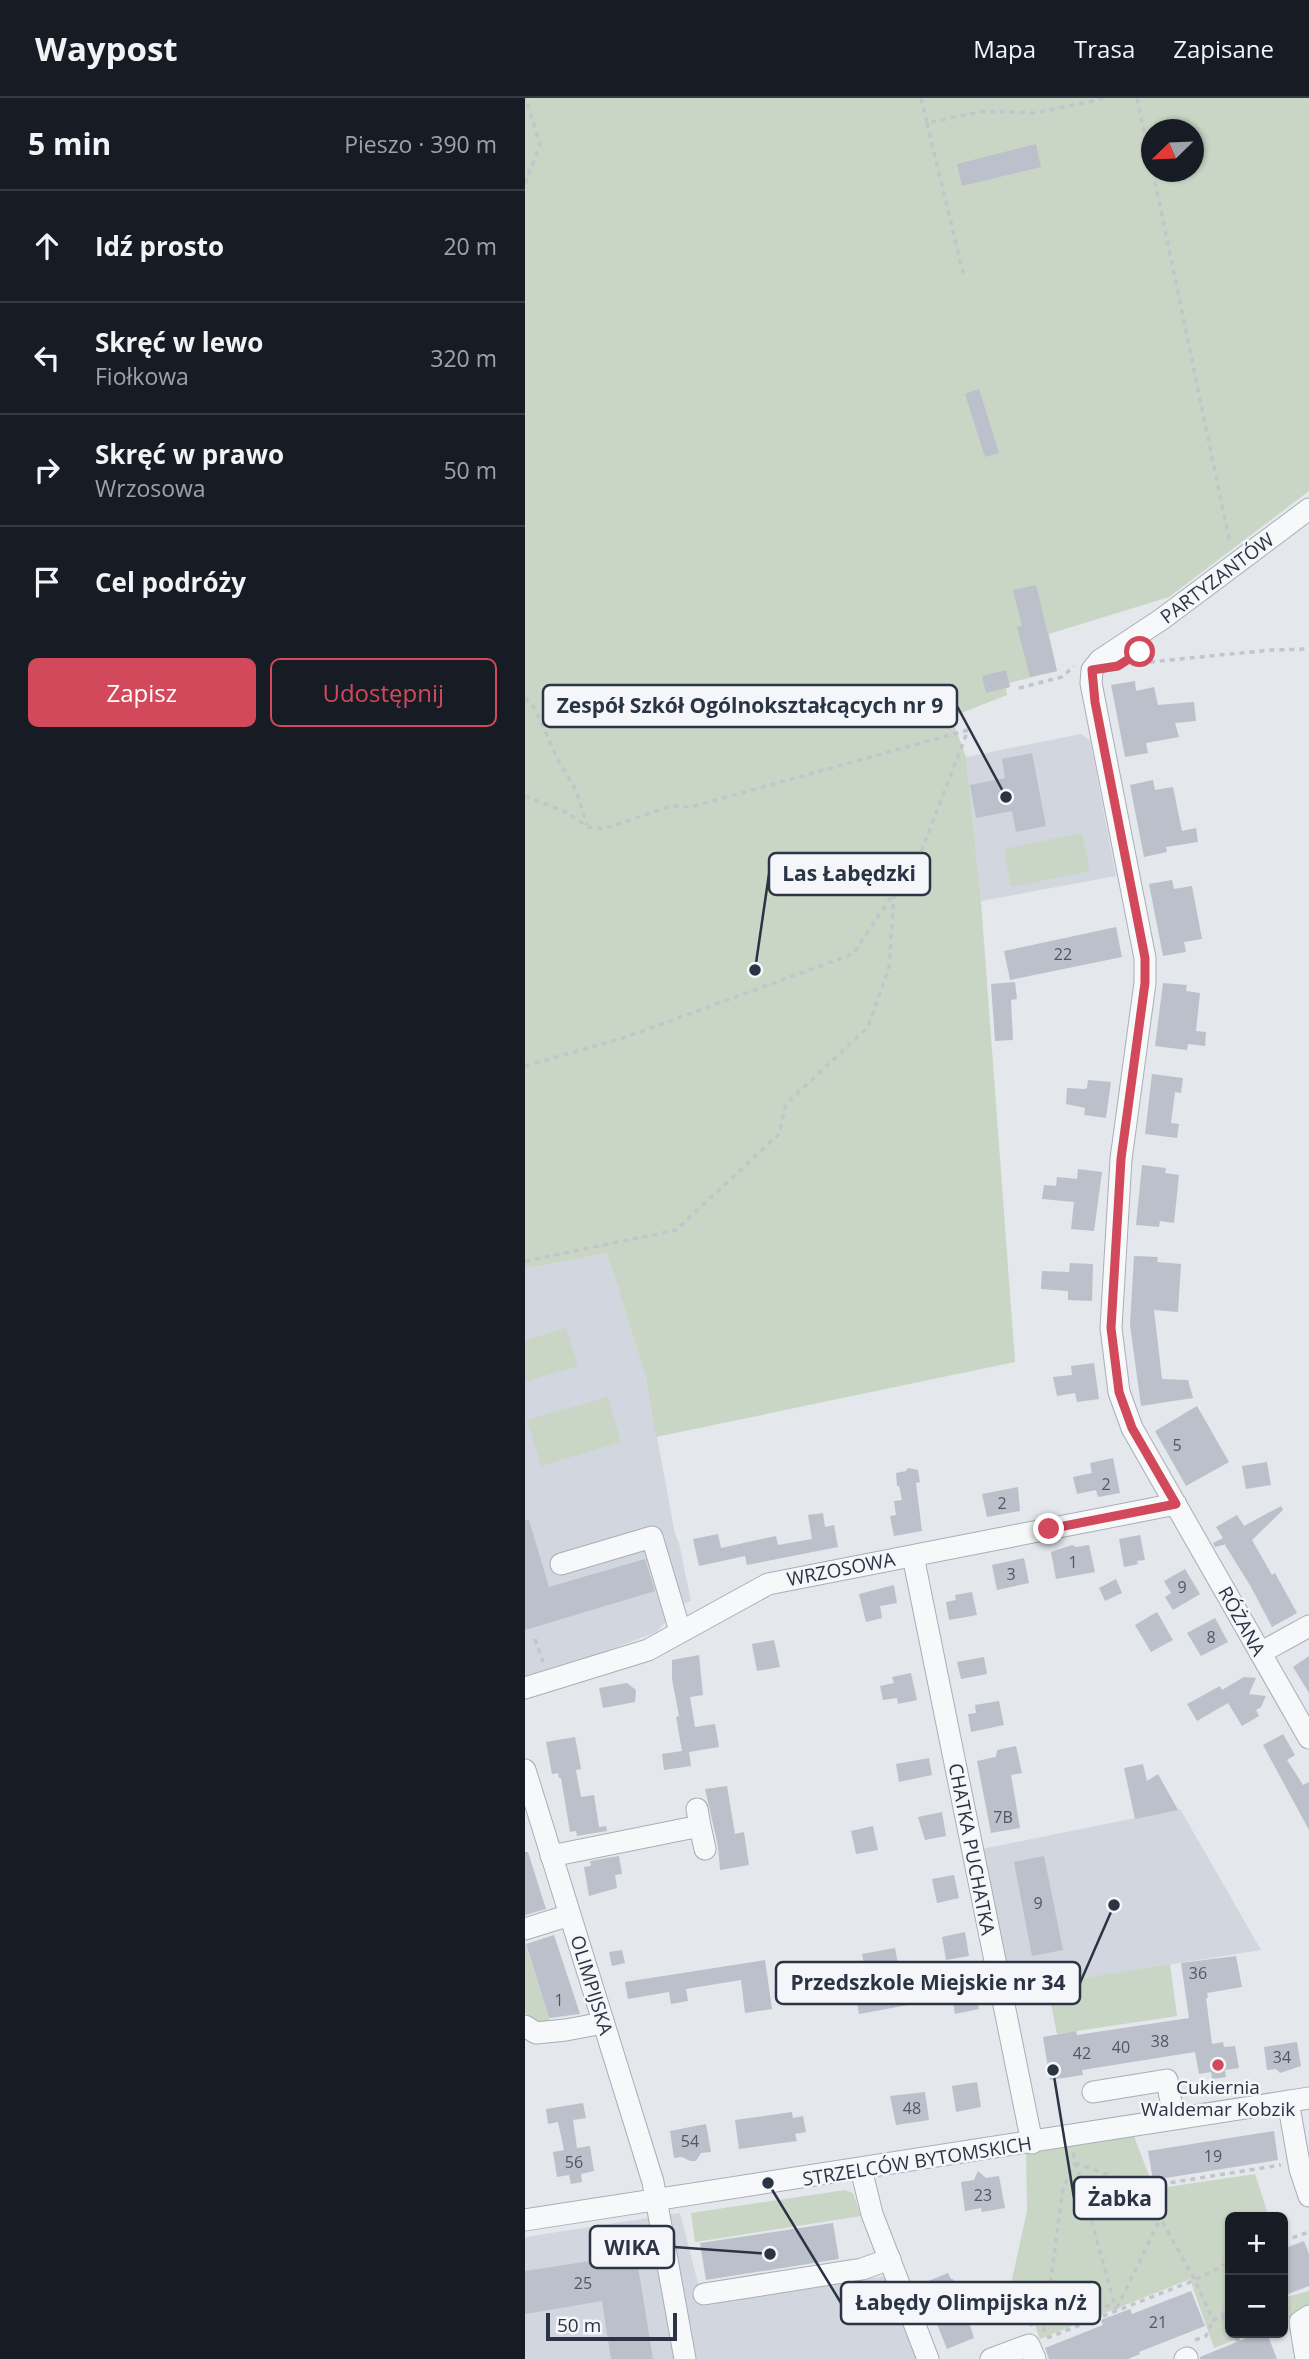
<!DOCTYPE html>
<html lang="pl">
<head>
<meta charset="utf-8">
<style>
  :root { --surface:#171b24; --page:#242831; --text:#f1f3f6; --muted:#9ea1a6; --line:#363941; --accent:#d1495b }
  body { margin:0; font-family:"Open Sans",sans-serif; background:var(--page); color:var(--text) }
  .controls { position:absolute; right:21px; bottom:21px; display:grid; overflow:hidden; border-radius:10px; box-shadow:0 2px 5px #0004 }
  .controls button { width:63px; height:63px; display:grid; place-items:center; padding:0; border:0; border-bottom:2px solid var(--line); background:var(--surface); color:var(--text); font:35px sans-serif }
  .compass { position:absolute; left:616px; top:21px; width:63px; height:63px; border-radius:50%; background:var(--surface); box-shadow:0 2px 5px #0004; rotate:247deg }
  .scale { position:absolute; left:21px; bottom:18px; width:131px; box-sizing:border-box; padding-left:7px; border:4px solid #2b3445; border-top:0; font-size:19px; line-height:24px; white-space:nowrap; color:#2b3445; -webkit-text-stroke:5px #f4f6f9; paint-order:stroke }
  .stop { position:absolute; width:21px; height:21px; margin:-16px; border:5px solid #d1495b; border-radius:50%; background:#fff }
  .stop.end { background:#d1495b; border-color:#fff; box-shadow:0 2px 7px #0008 }
  .list { margin:0; padding:0; list-style:none }
  h2 { display:flex; justify-content:space-between; align-items:center; height:91px; margin:0; padding:0 28px; font-size:30px }
  h2 small { font-size:23px; font-weight:400; color:var(--muted) }
  .list li { display:grid; grid-template-columns:46px 1fr auto; gap:21px; align-items:center; box-sizing:border-box; height:112px; padding:0 28px; border-top:2px solid var(--line) }
  .list b { display:block; font-size:26px; white-space:nowrap }
  .list p { margin:0; font-size:23px; white-space:nowrap; color:var(--muted) }
  .list em { font-size:23px; font-style:normal; color:var(--muted) }
  .actions { display:flex; gap:14px; padding:21px 28px }
  .actions a { flex:1; padding:16px 0; border:2px solid var(--accent); border-radius:10px; text-align:center; font-size:24px; color:var(--accent) }
  .actions .main { background:var(--accent); color:#fff }
  .icon { flex:none; width:38px; height:38px; fill:none; stroke:currentColor; stroke-width:2; stroke-linecap:round; stroke-linejoin:round }
  .map { position:relative; flex:none; width:784px; height:2261px; overflow:hidden }
  header { display:flex; align-items:center; gap:42px; box-sizing:border-box; height:98px; padding:0 35px; background:var(--surface); border-bottom:2px solid var(--line) }
  header strong { font-size:33px }
  nav { display:flex; gap:38px; margin-inline-start:auto; font-size:24px }
  main { display:flex }
  aside { flex:1; background:var(--surface) }
  .map>svg:first-child { display:block }
</style>
</head>
<body>
<header>
<strong>Waypost</strong>
<nav><a>Mapa</a><a>Trasa</a><a>Zapisane</a></nav>
</header>
<main>
<aside>
<h2>5 min<small>Pieszo · 390 m</small></h2>
<ul class="list">
<li><svg class="icon" aria-label="ahead" viewBox="0 0 24 24"><path d="M12 20V5M6 11l6-6 6 6"/></svg><div><b>Idź prosto</b></div><em>20 m</em></li>
<li><svg class="icon" aria-label="left" viewBox="0 0 24 24"><path d="M17 20v-9H6M10 6l-5 5 5 5"/></svg><div><b>Skręć w lewo</b><p>Fiołkowa</p></div><em>320 m</em></li>
<li><svg class="icon" aria-label="right" viewBox="0 0 24 24"><path d="M7 20v-9h11M14 6l5 5-5 5"/></svg><div><b>Skręć w prawo</b><p>Wrzosowa</p></div><em>50 m</em></li>
<li><svg class="icon" aria-label="arrive" viewBox="0 0 24 24"><path d="M6 21V4h12l-3 4 3 4H6"/></svg><div><b>Cel podróży</b></div></li>
</ul>
<div class="actions"><a class="main">Zapisz</a><a>Udostępnij</a></div>
</aside>
<div class="map">
<svg width="784" height="2261" viewBox="0 0 784 2261">
  <rect width="100%" height="100%" fill="#e4e7ec"/>
  <path fill="#d2d6de" d="M556 636 565 642 591 778 456 803 441 659Z
    M82 1155 121 1280 150 1436 154 1445 166 1503 141 1511 143 1522 131 1534 53 1564 12 1577 0 1578V1171Z
    M655 1711 736 1852 487 1892 457 1751Z
    M155 2115 178 2205 363 2178 391 2261H0V2139Z"/>
  <path fill="#c9d6c5" fill-rule="evenodd" d="M0 0H784V393L644 499 524 536 532 573 484 585 485 589 481 590 482 597 426 619 441 659 456 803 490 1264 131 1339 121 1280 82 1155 0 1171ZM626 32H668V74H626Z
    M557 735 565 773 486 789 479 751Z
    M41 1230 53 1268 0 1284V1242Z
    M83 1299 96 1344 16 1368 2 1322Z
    M0 1844 26 1927 10 1922 0 1915Z
    M645 1866 652 1918 532 1936 522 1886Z
    M609 2038 629 2091 730 2076 744 2119H705V2235H727L689 2250 665 2181 515 2241 503 2208 480 2213 502 2113 501 2050Z
    M320 2092 328 2095 336 2118 170 2144 166 2115Z
    M784 2193V2211L758 2222V2200Z"/>
  <path fill="#bbc0ca" d="M511 46 516 69 437 88 432 66Z
    M454 291 474 355 460 359 440 296Z
    M511 487 532 573 505 579 492 529 497 528 488 492Z
    M481 572 485 589 461 595 457 578Z
    M610 583 611 593 629 589 633 607 669 604 671 623 650 625 654 639 621 645 623 655 600 659 586 587Z
    M507 655 521 728 491 734 487 713 451 720 445 687 480 680 477 661Z
    M628 682 630 692 648 689 657 733 671 730 673 744 641 749 642 754 619 759 605 687Z
    M647 782 649 791 667 788 677 841 659 844 661 854 638 858 624 786Z
    M591 829 597 859 485 882 479 853Z
    M490 884 492 901 486 902 488 942 470 943 466 886Z
    M638 885 662 887 661 893 675 895 671 933 681 934 680 948 663 946 662 952 630 948Z
    M627 976 658 980 656 995 650 994 646 1025 654 1026 652 1040 620 1036Z
    M563 982 586 984 581 1020 559 1017 560 1010 541 1006 542 990 559 991 562 990Z
    M617 1067 641 1070 640 1075 654 1077 649 1125 635 1123 634 1129 611 1127Z
    M553 1071 577 1074 569 1133 546 1131 549 1104 517 1101 519 1087 531 1088 532 1079 552 1081Z
    M609 1158 633 1159 632 1164 656 1166 653 1214 629 1212 637 1281 663 1282 668 1300 616 1308 605 1227Z
    M545 1165 568 1166 567 1203 543 1202V1193L516 1191 517 1173 544 1174Z
    M569 1265 574 1301 552 1304 550 1295 532 1298 528 1279 547 1277 546 1268Z
    M672 1308 704 1364 661 1388 630 1333Z
    M588 1360 595 1395 573 1399 571 1392 552 1396 548 1379 567 1375 565 1365Z
    M742 1364 746 1387 721 1391 717 1368Z
    M383 1370 393 1372 395 1384 391 1385 397 1433 369 1438 365 1418 371 1417 369 1403 377 1402 374 1388H372L371 1375 381 1373Z
    M493 1389 495 1413 462 1419 457 1396Z
    M756 1408 758 1412 727 1442 747 1477 750 1475 772 1515 747 1529 726 1489 700 1447 702 1446 690 1449 688 1445 698 1440 691 1429 712 1417 719 1428Z
    M298 1415 300 1429 309 1427 313 1449 222 1467 220 1458 174 1468 168 1441 193 1436 196 1450 251 1438 253 1447 287 1441 283 1417Z
    M0 1422H4L24 1489 120 1461 130 1493 0 1532Z
    M615 1437 620 1462 612 1463 613 1466 599 1469 594 1441Z
    M547 1447 551 1449 564 1447 570 1474 531 1481 526 1454Z
    M499 1460 504 1485 472 1492 467 1467Z
    M660 1471 675 1496 648 1512 640 1499 646 1495 639 1483Z
    M591 1481 597 1495 580 1503 574 1490Z
    M369 1487 372 1505 355 1508 357 1520 341 1524 334 1496Z
    M447 1494 452 1517 424 1522 421 1504 431 1502 430 1497Z
    M632 1514 648 1542 626 1554 610 1527Z
    M690 1520 703 1544 676 1558 662 1535Z
    M249 1542 255 1569 232 1573 227 1546Z
    M174 1557 178 1597 165 1599 170 1629 190 1626 194 1649 164 1654 166 1668 139 1672 137 1656 157 1653 151 1619 154 1618 147 1581V1562Z
    M784 1558V1595L768 1569Z
    M459 1559 462 1576 436 1581 432 1564Z
    M386 1575 392 1602 373 1606 372 1600 358 1602 355 1588 369 1585 367 1579Z
    M719 1579 731 1580 724 1596 741 1598 736 1609 731 1612 734 1618 717 1628 703 1605 672 1623 662 1606 695 1588 697 1592Z
    M102 1585 111 1592 110 1604 78 1610 74 1590Z
    M474 1603 479 1627 446 1634 443 1616 451 1615 450 1607Z
    M758 1636 770 1657 762 1662 778 1687 784 1684V1732L738 1647Z
    M50 1639 56 1671 51 1672 56 1699 69 1697 74 1729 81 1728 82 1733 52 1738 51 1733 45 1734 36 1680H34L33 1675 27 1676 21 1644Z
    M491 1648 497 1675 486 1677 495 1730 466 1735 452 1663 471 1659 472 1652Z
    M404 1660 407 1677 374 1684 371 1666Z
    M618 1666 622 1683 633 1676 653 1712 610 1721 599 1670Z
    M202 1688 210 1736 219 1734 224 1767 195 1772 193 1748 180 1691Z
    M417 1714 421 1738 400 1742 393 1719Z
    M348 1728 353 1752 331 1756 326 1733Z
    M0 1754H3L21 1811 0 1817Z
    M94 1758 97 1776 90 1777 92 1790 64 1798 59 1769 66 1768 65 1763Z
    M519 1758 538 1852 507 1858 489 1764Z
    M429 1777 434 1800 412 1805 407 1781Z
    M440 1834 444 1858 421 1862 417 1839Z
    M29 1837 55 1916 24 1920 1 1846Z
    M370 1850 378 1892 392 1889 394 1905 334 1916 327 1878 341 1875 337 1856Z
    M97 1852 100 1865 87 1868 84 1854Z
    M711 1858 717 1889 682 1895 683 1900H681L687 1946 698 1944 699 1949 710 1948 714 1970 700 1972 701 1979 687 1981 686 1974 674 1976 670 1954 557 1972 558 1977 525 1982 518 1939 551 1933 552 1937 664 1920 656 1865Z
    M240 1862 247 1911 220 1915 216 1882 161 1891 163 1903 146 1906 144 1894 103 1901 100 1884Z
    M450 1889 454 1911 430 1916 426 1893Z
    M772 1944 776 1968 755 1975 751 1971 742 1972 739 1949Z
    M452 1984 456 2009 431 2014 427 1988Z
    M400 1994 404 2022 371 2027 365 1998Z
    M58 2005 61 2020 48 2022 52 2050 65 2048 69 2073 56 2076 57 2084 46 2086 44 2077 32 2079 28 2054 39 2052 33 2024 23 2026 21 2011Z
    M267 2014 268 2020 278 2018 281 2034 270 2036 272 2043 214 2051 210 2022Z
    M181 2026 186 2054 176 2055 171 2063H165L157 2059 149 2060 145 2033Z
    M749 2033 753 2062 628 2082 623 2053Z
    M453 2073 461 2080 474 2078 480 2110 457 2114 456 2110 440 2113 436 2084 449 2082Z
    M308 2125 314 2161 181 2182 175 2145Z
    M779 2143 784 2156V2188L758 2198V2151Z
    M111 2156 128 2261H86L77 2203 0 2216V2173Z
    M423 2175 426 2181H428L440 2211 449 2240 422 2251 396 2186Z
    M666 2193 680 2228 614 2254 615 2256 603 2261H524L520 2250 578 2227 576 2222 605 2211 607 2216Z
    M734 2235H742L752 2261H675V2259Z"/>
  <g fill="none" stroke-linecap="round" stroke-linejoin="round">
    <g stroke="#a9aeb7" stroke-width="23">
      <path id="minor" d="M784 411 637 521 575 562 567 572 566 585 620 860V885L596 1061 586 1230 594 1294 607 1330 784 1640
        M388 1458 507 2045
        M36 1466 127 1439 155 1533
        M735 1555 784 1528
        M0 1590 123 1552 243 1486 651 1406
        M0 1672 128 2084 160 2261
        M175 1728 180 1751
        M26 1758 175 1728 172 1711
        M0 1831 45 1817
        M0 1928 11 1935 41 1932 78 1925
        M568 1994 642 1982 649 2021
        M763 2003 775 2071 784 2098
        M336 2071 347 2116 403 2261
        M0 2122 784 2000
        M179 2196 337 2171 365 2161
        M466 2261 504 2247 510 2261
        M660 2261 662 2260
        M781 2261 775 2224 784 2218"/>
    </g>
    <path stroke="#c2c5cb" stroke-width="3.5" stroke-dasharray="5 5" stroke-linecap="butt" d="M396 0 402 25 460 13 511 15 581 0
      M612 0 626 68
      M402 25 439 179
      M628 74 705 446
      M0 86 15 47 1 0
      M605 566 746 552 784 551
      M494 590 537 579 549 568
      M0 600 9 609 34 664 50 690 62 727
      M0 698 43 715 63 729 79 731 146 708 166 709 443 632
      M0 968 98 940 328 856 396 754 443 632
      M0 1163 151 1132 254 1036 261 1006 343 929 364 870 369 796
      M10 1541 18 1564
      M548 2055 591 2212
      M550 2065 618 2089 756 2067
      M618 2089 670 2182 688 2222 697 2218 705 2199
      M758 2143 784 2134
      M525 2183 591 2212
      M592 2210 635 2121
      M502 2214 507 2229
      M697 2218 707 2243 736 2235
      M519 2234 538 2089 550 2065
      M522 2240 670 2182 705 2164
      M670 2242 681 2238 688 2222"/>
    <use href="#minor" stroke="#f7f8fa" stroke-width="21"/>
  </g>
  <g fill="none" stroke-linecap="round" stroke-linejoin="round">
    <path stroke="#d1495b" stroke-width="9" d="M524 1431 651 1406 607 1330 594 1294 586 1230 596 1061 620 885V860L570 604 567 572 593 568 615 554"/>
  </g>
  <circle fill="#d1495b" stroke="#f4f6f9" stroke-width="2.5" cx="693" cy="1967" r="7"/>
  <g text-anchor="middle" dominant-baseline="central" stroke-width="5" stroke-linejoin="round" paint-order="stroke">
    <g font-size="16" fill="#4f5766">
      <text x="538" y="856">22</text>
      <text x="652" y="1347">5</text>
      <text x="581" y="1386">2</text>
      <text x="477" y="1405">2</text>
      <text x="548" y="1464">1</text>
      <text x="486" y="1476">3</text>
      <text x="657" y="1489">9</text>
      <text x="686" y="1539">8</text>
      <text x="478" y="1719">7B</text>
      <text x="513" y="1805">9</text>
      <text x="673" y="1875">36</text>
      <text x="34" y="1902">1</text>
      <text x="635" y="1943">38</text>
      <text x="596" y="1949">40</text>
      <text x="557" y="1955">42</text>
      <text x="757" y="1959">34</text>
      <text x="387" y="2010">48</text>
      <text x="165" y="2043">54</text>
      <text x="688" y="2058">19</text>
      <text x="49" y="2064">56</text>
      <text x="458" y="2097">23</text>
      <text x="58" y="2185">25</text>
      <text x="633" y="2224">21</text>
    </g>
    <g font-size="19" fill="#2b3445" stroke="#f4f6f9">
      <text transform="translate(692 480) rotate(-37)">PARTYZANTÓW</text>
      <text transform="translate(316 1471) rotate(-11)">WRZOSOWA</text>
      <text transform="translate(717 1523) rotate(61)">RÓŻANA</text>
      <text transform="translate(447 1751) rotate(79)">CHATKA PUCHATKA</text>
      <text transform="translate(67 1887) rotate(73)">OLIMPIJSKA</text>
      <text transform="translate(392 2063) rotate(-9)">STRZELCÓW BYTOMSKICH</text>
    </g>
    <g font-size="19" fill="#2b3445" stroke="#f4f6f9">
      <text x="693" y="1989">Cukiernia<tspan x="693" dy="22">Waldemar Kobzik</tspan></text>
    </g>
  </g>
  <path fill="none" stroke="#2b3445" stroke-width="2.5" d="M481 699L432 608M230 872L244 776M589 1807L555 1885M528 1972L549 2100M245 2156L149 2149M243 2085L316 2205"/>
  <g fill="#2b3445" stroke="#f4f6f9" stroke-width="2.5">
    <circle cx="481" cy="699" r="7"/>
    <circle cx="230" cy="872" r="7"/>
    <circle cx="589" cy="1807" r="7"/>
    <circle cx="528" cy="1972" r="7"/>
    <circle cx="245" cy="2156" r="7"/>
    <circle cx="243" cy="2085" r="7"/>
  </g>
  <g fill="#f4f6f9" stroke="#2b3445" stroke-width="2.5">
    <rect x="18" y="587" width="414" height="42" rx="7"/>
    <rect x="244" y="755" width="161" height="42" rx="7"/>
    <rect x="251" y="1864" width="304" height="42" rx="7"/>
    <rect x="549" y="2079" width="92" height="42" rx="7"/>
    <rect x="65" y="2128" width="84" height="42" rx="7"/>
    <rect x="316" y="2184" width="259" height="42" rx="7"/>
  </g>
  <g font-size="21" text-anchor="middle" font-weight="bold" fill="#2b3445">
    <text x="225" y="615">Zespół Szkół Ogólnokształcących nr 9</text>
    <text x="324" y="783">Las Łabędzki</text>
    <text x="403" y="1892">Przedszkole Miejskie nr 34</text>
    <text x="595" y="2108">Żabka</text>
    <text x="107" y="2157">WIKA</text>
    <text x="446" y="2212">Łabędy Olimpijska n/ż</text>
  </g>
</svg>
<div class="controls">
<button>+</button>
<button>−</button>
</div>
<svg class="compass" viewBox="-18 -18 36 36"><path d="M0-13l5 13h-10z" fill="#e53935"/><path d="M0 13l5-13h-10z" fill="#9ea1a6"/></svg>
<div class="scale">50 m</div>
<div class="stop" style="left:615px;top:554px"></div>
<div class="stop end" style="left:524px;top:1431px"></div>
</div>
</main>
</body>
</html>
